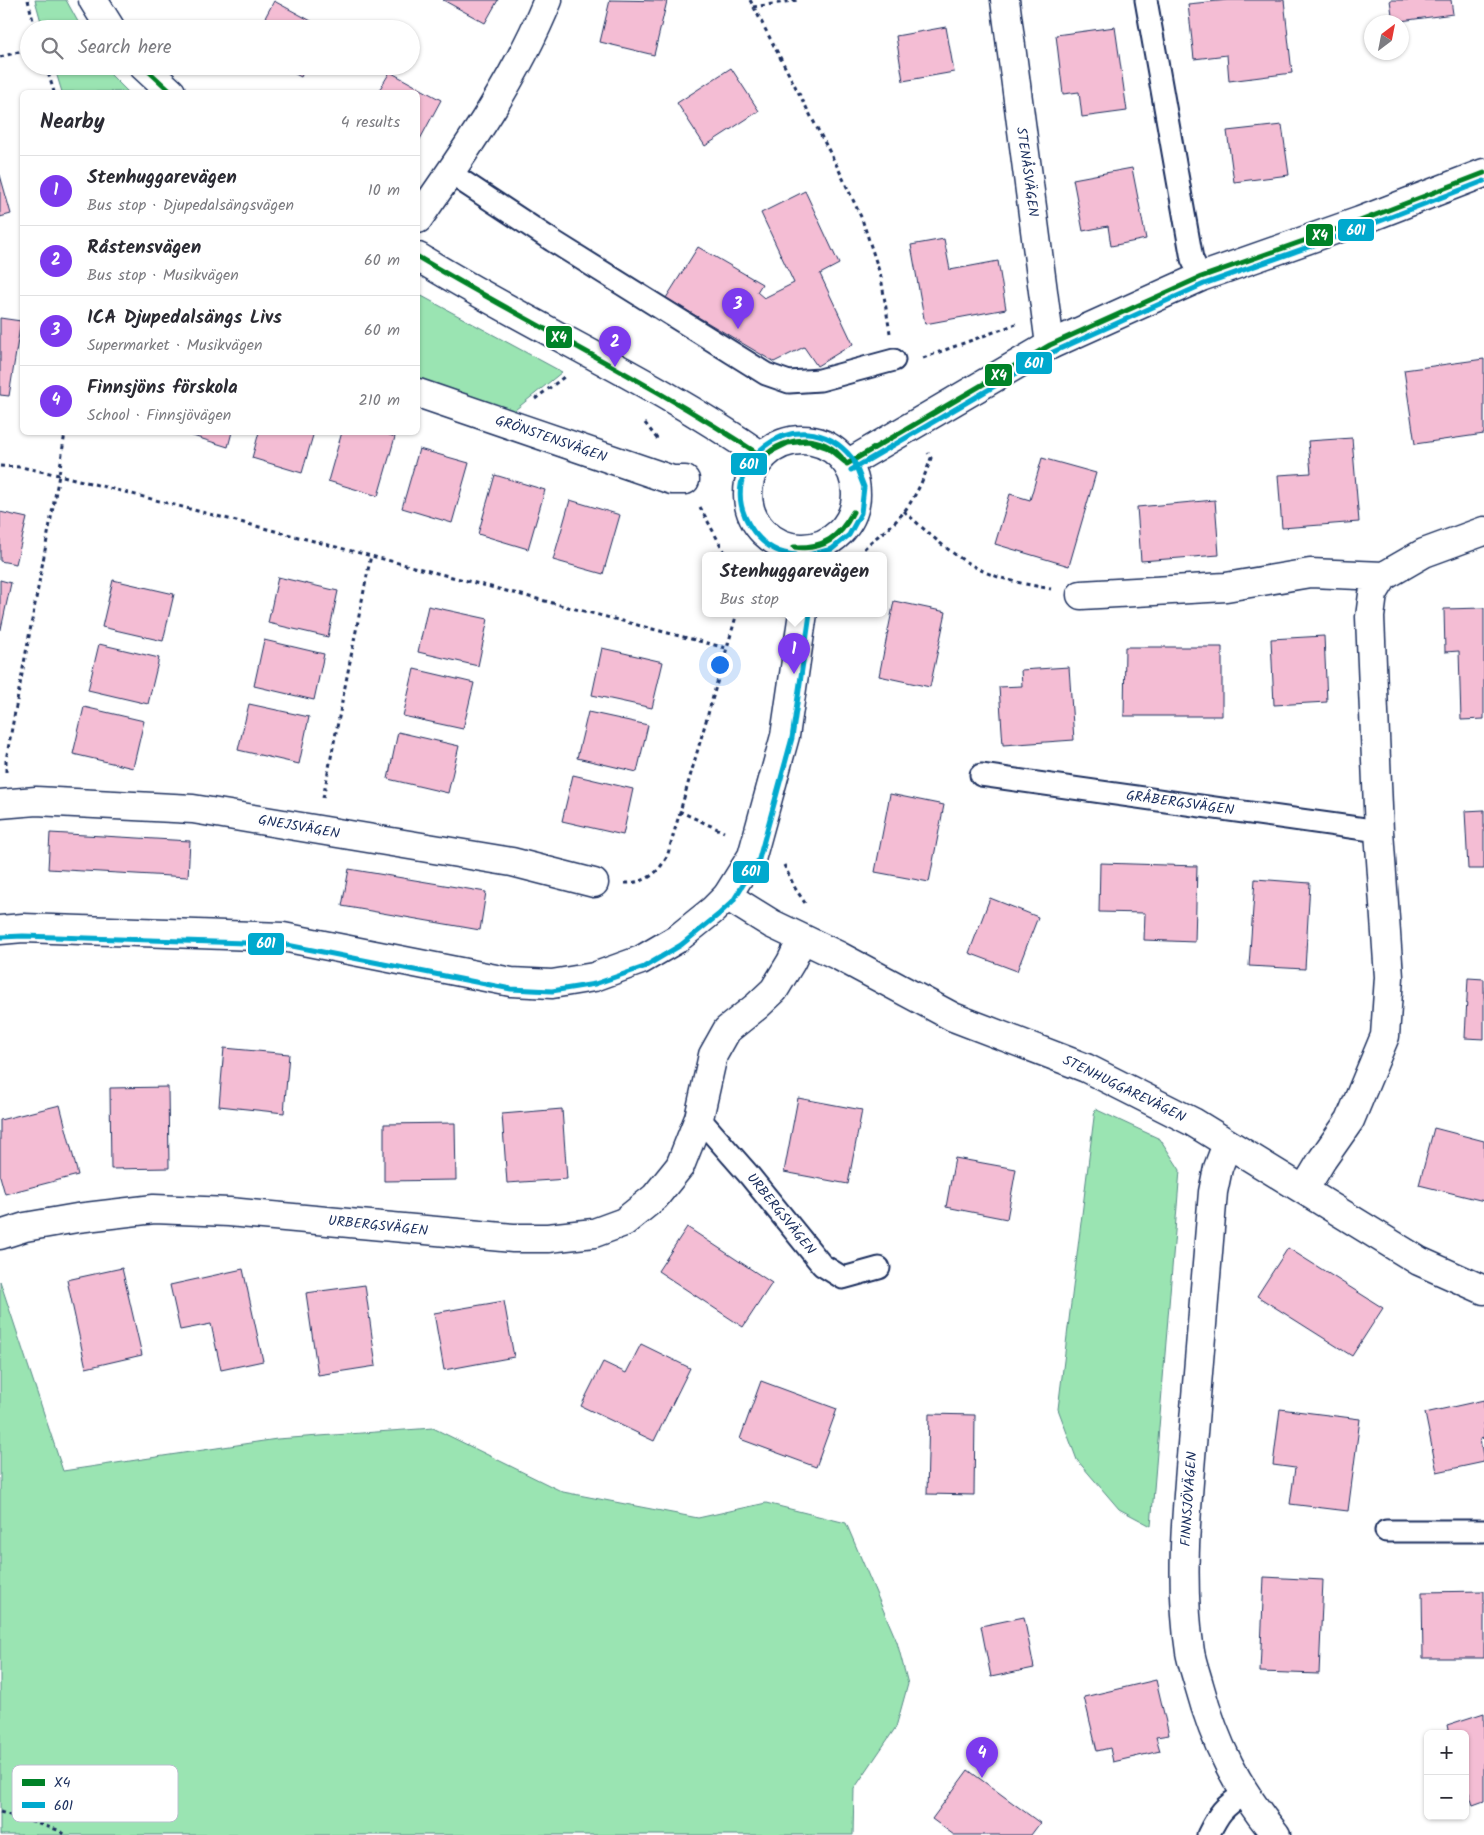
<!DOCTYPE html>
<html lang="en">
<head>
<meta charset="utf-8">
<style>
  :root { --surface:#fff; --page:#f7f7f7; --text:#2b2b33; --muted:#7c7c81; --line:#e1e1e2; --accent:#7c3aed }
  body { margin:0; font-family:Kalam,sans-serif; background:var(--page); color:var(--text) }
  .controls { position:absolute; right:15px; bottom:15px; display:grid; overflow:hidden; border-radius:8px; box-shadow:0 1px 4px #0004 }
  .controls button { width:45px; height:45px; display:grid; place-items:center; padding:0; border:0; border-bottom:1px solid var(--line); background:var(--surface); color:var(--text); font:25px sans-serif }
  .compass { position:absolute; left:1364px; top:15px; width:45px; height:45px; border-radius:50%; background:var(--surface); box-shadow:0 1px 4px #0004; rotate:32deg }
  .you { position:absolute; left:719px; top:664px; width:18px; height:18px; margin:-12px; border:4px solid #fff; border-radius:50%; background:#1a73e8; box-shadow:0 0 0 8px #1a73e833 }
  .badge { display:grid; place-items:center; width:32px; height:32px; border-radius:50%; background:var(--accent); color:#fff; font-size:16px; font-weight:700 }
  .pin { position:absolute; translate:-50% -41px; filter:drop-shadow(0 1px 2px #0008) }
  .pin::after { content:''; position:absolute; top:26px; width:18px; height:15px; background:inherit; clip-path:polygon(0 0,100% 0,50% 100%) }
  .popup { position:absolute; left:702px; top:552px; width:185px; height:65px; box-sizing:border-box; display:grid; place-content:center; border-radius:8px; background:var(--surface); filter:drop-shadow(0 1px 4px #0005); font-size:16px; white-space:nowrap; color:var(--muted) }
  .popup b { font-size:19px; color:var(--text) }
  .popup::after { content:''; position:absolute; left:50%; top:100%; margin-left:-10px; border:10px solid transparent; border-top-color:var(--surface) }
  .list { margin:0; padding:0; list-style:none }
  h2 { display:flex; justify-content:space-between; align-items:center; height:65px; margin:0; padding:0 20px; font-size:21px }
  h2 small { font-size:16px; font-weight:400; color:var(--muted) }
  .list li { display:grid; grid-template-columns:32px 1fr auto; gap:15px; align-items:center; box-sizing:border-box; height:70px; padding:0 20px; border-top:1px solid var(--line) }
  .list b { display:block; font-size:19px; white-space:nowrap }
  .list p { margin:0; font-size:16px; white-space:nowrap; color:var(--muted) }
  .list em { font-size:16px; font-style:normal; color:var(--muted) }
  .icon { flex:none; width:28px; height:28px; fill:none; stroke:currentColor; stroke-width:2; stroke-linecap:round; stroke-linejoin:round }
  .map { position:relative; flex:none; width:1484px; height:1835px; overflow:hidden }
  .search { position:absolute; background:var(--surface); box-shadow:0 1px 4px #0004; left:20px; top:20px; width:400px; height:55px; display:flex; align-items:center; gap:12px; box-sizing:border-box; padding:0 18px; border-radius:28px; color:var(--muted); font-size:19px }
  .panel { position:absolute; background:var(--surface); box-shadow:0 1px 4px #0004; left:20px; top:90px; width:400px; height:345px; border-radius:8px }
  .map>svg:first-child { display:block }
</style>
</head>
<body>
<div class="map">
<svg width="1484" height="1835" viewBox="0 0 1484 1835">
  <rect width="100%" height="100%" fill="#fff"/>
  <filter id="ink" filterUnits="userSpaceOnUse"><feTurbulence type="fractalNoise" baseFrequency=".02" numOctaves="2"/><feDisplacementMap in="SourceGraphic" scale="10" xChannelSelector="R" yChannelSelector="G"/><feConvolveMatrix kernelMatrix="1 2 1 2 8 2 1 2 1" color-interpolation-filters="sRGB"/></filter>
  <g filter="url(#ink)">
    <path fill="#9ae4b2" stroke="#5a8a88" d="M35 0H66L82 29H43Z
      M54 66H102L128 92H62Z
      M418 294 562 372 510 414 418 382Z
      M1095 1109 1160 1139 1180 1170 1151 1526 1119 1509 1077 1460 1058 1409Z
      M0 1281 63 1471 277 1439 433 1428 563 1492 698 1518 766 1503 846 1523 897 1642 908 1684 896 1727 854 1789 853 1835H0Z"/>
    <path fill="#f4bdd4" stroke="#1b2f5e" d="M443 0H498L485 23Z
      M610 0 667 1 654 55 600 42Z
      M1228 0H1284L1292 73 1229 81 1227 55 1194 59 1188 4Z
      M1390 0H1451L1453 14 1393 22Z
      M274 1 326 29H259Z
      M946 27 954 72 903 81 896 36Z
      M1115 27 1127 111 1082 117 1079 92 1063 94 1056 35Z
      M280 66H306L301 77Z
      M731 68 759 111 705 146 677 103Z
      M390 72 441 100 418 143V92H378Z
      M1282 125 1289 175 1234 182 1227 131Z
      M1132 168 1146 239 1111 246 1108 226 1083 231 1073 179Z
      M0 175 11 214 0 217Z
      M805 191 839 264 820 274 853 344 817 366 804 347 774 362 666 298 698 247 762 284 757 292 764 298 794 283 761 213Z
      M944 239 950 270 998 261 1006 309 925 324 911 245Z
      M0 318 21 321 9 396 0 395Z
      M1484 359V434L1415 444 1404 370Z
      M180 432H232L228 447Z
      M259 432H314L302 473 252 458Z
      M342 432H381L395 437 378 496 328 481Z
      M1352 438 1359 522 1282 528 1278 475 1311 473 1308 441Z
      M419 449 469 463 452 523 402 508Z
      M1042 458 1096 473 1069 566 995 544 1010 494 1030 500Z
      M495 475 545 490 528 549 478 534Z
      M570 500 620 515 603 574 553 560Z
      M1215 500 1219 555 1141 561 1137 507Z
      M0 512 27 518 16 564 0 561Z
      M278 577 338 591 328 637 268 623Z
      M0 580 11 583 1 629H0Z
      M113 580 174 594 163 641 102 627Z
      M894 601 946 612 930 687 879 676Z
      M428 606 488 619 478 666 418 652Z
      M1484 608V719L1461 720 1459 651 1445 652 1444 609Z
      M1324 636 1327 702 1274 705 1271 639Z
      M264 640 324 654 314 700 254 686Z
      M99 644 159 658 148 704 88 690Z
      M1125 647H1222V716H1124Z
      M602 648 663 662 652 708 592 695Z
      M1069 667 1074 740 1003 745 999 687 1022 686 1021 670Z
      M414 669 474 683 463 729 403 716Z
      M249 704 309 717 299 764 238 750Z
      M84 707 144 721 133 768 73 754Z
      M588 712 648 725 637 772 577 758Z
      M398 732 459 746 448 793 388 779Z
      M573 775 633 789 623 835 562 821Z
      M890 794 944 805 929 882 875 872Z
      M1484 810V869H1468L1465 811Z
      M50 833 190 841 188 877 48 869Z
      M1100 863 1197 866 1195 942 1144 940 1145 913 1099 912Z
      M349 869 486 892 480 930 342 906Z
      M1255 879 1310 883 1305 969 1249 966Z
      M990 898 1038 917 1017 971 969 953Z
      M1468 978 1484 979V1039L1465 1038Z
      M224 1048 289 1054 284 1113 219 1106Z
      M168 1087 169 1168 111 1169 110 1088Z
      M798 1098 862 1110 848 1184 784 1172Z
      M60 1105 78 1175 5 1194 0 1176V1120Z
      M562 1109 567 1179 507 1183 502 1114Z
      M455 1123 456 1180 384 1181V1124Z
      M1434 1128 1484 1141V1201L1419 1185Z
      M955 1158 1016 1169 1007 1219 946 1207Z
      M687 1227 772 1283 743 1327 658 1271Z
      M1288 1248 1383 1308 1352 1356 1257 1296Z
      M122 1268 142 1355 86 1368 67 1280Z
      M243 1269 263 1361 221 1370 211 1324 180 1330 170 1285Z
      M365 1285 376 1366 318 1375 306 1293Z
      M504 1301 514 1357 444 1370 434 1313Z
      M641 1344 690 1368 654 1441 581 1406 603 1362 626 1373Z
      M761 1381 837 1409 816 1467 740 1439Z
      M1484 1400V1438L1480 1439 1484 1462 1437 1472 1425 1413Z
      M1280 1409 1360 1419 1348 1511 1290 1504 1295 1468 1273 1465Z
      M929 1414 975 1415 974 1495 927 1494Z
      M1264 1577 1323 1580 1319 1674 1260 1672Z
      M1484 1591V1658H1423L1422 1592Z
      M1024 1617 1034 1668 991 1677 981 1626Z
      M1156 1680 1169 1735 1156 1737 1160 1751 1113 1762 1110 1748 1097 1751 1084 1697Z
      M1484 1713V1801L1473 1805 1465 1781V1734H1449L1447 1725Z
      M968 1770 1040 1823 1031 1835H954L932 1819Z"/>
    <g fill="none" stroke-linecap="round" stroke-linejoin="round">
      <g stroke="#1b2f5e" stroke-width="25">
        <path id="lane" d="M1146 0 1192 259 1201 277
          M450 173 553 241 766 374 789 382 820 380 894 360
          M981 775 1379 831
          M699 1118 749 1175 822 1265 843 1278 879 1268
          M1386 1531H1484
          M1208 1835C1219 1813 1223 1807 1244 1794"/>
      </g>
      <g stroke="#1b2f5e" stroke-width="31">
        <path id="street" d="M1005 0 1050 345
          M418 219C466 150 516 79 548 0
          M418 393 672 480H685
          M1081 595 1226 587 1310 573 1384 576 1424 553 1484 531
          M0 804 36 801 193 809 512 862 594 883
          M727 896 772 924 839 956 953 1017 1086 1068 1193 1122 1419 1261 1484 1290
          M1227 1144 1218 1168 1213 1192C1206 1272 1200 1353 1193 1433 1187 1506 1179 1580 1190 1652 1192 1663 1196 1674 1199 1685 1215 1744 1237 1788 1276 1835
          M1304 1190 1322 1160 1350 1120 1385 1036 1389 977 1379 831 1370 617 1373 594 1384 576
          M0 1235 25 1227 77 1218 154 1209 229 1212 513 1238H548L594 1233 624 1222 655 1197 680 1166 699 1118 713 1055 727 1030 757 1006 774 990 791 962 802 939"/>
      </g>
      <g stroke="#1b2f5e" stroke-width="31">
        <path id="secondary" d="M93 0 111 29
          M143 66 171 92
          M418 257C531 327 654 380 763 457
          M748 494a54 54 0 1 1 108 0a54 54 0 1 1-108 0Z
          M847 464 1050 345 1201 277 1360 221 1484 173
          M0 930 23 928 283 937 511 982 552 984 594 977 641 960 677 939 713 910 727 896 752 856 785 736 803 613"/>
      </g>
      <path stroke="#1b2f5e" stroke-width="3" stroke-dasharray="4 4" stroke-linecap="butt" d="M28 0 35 29
        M750 0 838 168 862 219 881 277 890 333
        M753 7 798 0
        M0 57 29 49
        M46 66 54 92
        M923 358 1016 324
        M535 399 564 377
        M645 423 658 440
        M0 466 21 467 59 475 726 648
        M700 507 726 555
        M904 511C926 531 950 554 977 568 999 580 1026 584 1051 589
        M859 555C868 542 882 534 894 523 912 505 923 482 931 458L928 453
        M6 772V760L59 475 65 432
        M323 798 371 555
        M679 811 724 832
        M784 865 795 888 805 903
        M625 883C646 883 657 874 667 857L737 613
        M0 1812 58 1830 66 1835"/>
      <use href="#lane" stroke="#fff" stroke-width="21"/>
      <use href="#street" stroke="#fff" stroke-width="28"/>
      <use href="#secondary" stroke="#fff" stroke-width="28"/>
      <g stroke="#fff" stroke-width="9">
        <path id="bus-1" d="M143 66 171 92
          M418 257C532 325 652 383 763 457
          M758 464C778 435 824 430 845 462
          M758 464 770 452 788 443 808 441 828 448 845 462
          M847 464 1050 345 1201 277 1360 221 1484 173
          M794 547C824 548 839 537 853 512
          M794 547C824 551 841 537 853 512"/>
      </g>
      <g stroke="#fff" stroke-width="9">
        <path id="bus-2" d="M851 470 1053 352 1204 284 1362 228 1484 181
          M796 555C779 554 765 546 754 532 705 467 799 393 852 458
          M809 555 832 549 849 535 861 513 864 487 854 461
          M1 937 23 936 282 944 511 989 552 991 595 984 644 967 681 945 718 915 733 901 759 859 792 738 810 614"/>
      </g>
      <use href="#bus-1" stroke="#008228" stroke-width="5"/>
      <use href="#bus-2" stroke="#00a9ce" stroke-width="5"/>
    </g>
  </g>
  <g text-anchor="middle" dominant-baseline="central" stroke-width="4" stroke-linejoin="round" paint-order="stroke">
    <g font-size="14" fill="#1b2f5e" stroke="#fff">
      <text transform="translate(1027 172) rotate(82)">STENÅSVÄGEN</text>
      <text transform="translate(551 439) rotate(19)">GRÖNSTENSVÄGEN</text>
      <text transform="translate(1180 803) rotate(8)">GRÅBERGSVÄGEN</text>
      <text transform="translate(299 827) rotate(10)">GNEJSVÄGEN</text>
      <text transform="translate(1124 1089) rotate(26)">STENHUGGAREVÄGEN</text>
      <text transform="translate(781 1214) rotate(51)">URBERGSVÄGEN</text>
      <text transform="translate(378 1226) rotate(6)">URBERGSVÄGEN</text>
      <text transform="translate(1189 1499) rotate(-86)">FINNSJÖVÄGEN</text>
    </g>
  </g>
  <rect x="12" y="1765" width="166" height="57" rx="8" fill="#fff" stroke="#bbc1cf" stroke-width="1"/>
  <rect x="22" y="1779" width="23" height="7" fill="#008228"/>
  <rect x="22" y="1802" width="23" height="6" fill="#00a9ce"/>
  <g font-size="14" fill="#1b2f5e">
    <text x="54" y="1787">X4</text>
    <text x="54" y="1810">601</text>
  </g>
  <g stroke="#fff" stroke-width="2">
    <rect x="1337" y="218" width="38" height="24" rx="5" fill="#00a9ce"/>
    <rect x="1305" y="223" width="29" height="24" rx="5" fill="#008228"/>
    <rect x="545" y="325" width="28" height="24" rx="5" fill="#008228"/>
    <rect x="1015" y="351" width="38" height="24" rx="5" fill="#00a9ce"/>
    <rect x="984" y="363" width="29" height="24" rx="5" fill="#008228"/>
    <rect x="730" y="452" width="38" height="24" rx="5" fill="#00a9ce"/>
    <rect x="732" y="860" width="38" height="24" rx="5" fill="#00a9ce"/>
    <rect x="247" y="932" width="38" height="24" rx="5" fill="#00a9ce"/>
  </g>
  <g font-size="14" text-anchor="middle" font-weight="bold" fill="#fff">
    <text x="1356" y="235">601</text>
    <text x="1320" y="240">X4</text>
    <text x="559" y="342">X4</text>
    <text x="1034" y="368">601</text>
    <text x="999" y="380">X4</text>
    <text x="749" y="469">601</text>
    <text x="751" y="876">601</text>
    <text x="266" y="948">601</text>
  </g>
</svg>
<div class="controls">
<button>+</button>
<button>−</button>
</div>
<svg class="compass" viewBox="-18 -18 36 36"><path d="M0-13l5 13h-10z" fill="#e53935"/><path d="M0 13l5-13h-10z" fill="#7c7c81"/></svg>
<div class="you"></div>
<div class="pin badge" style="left:794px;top:674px">1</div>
<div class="popup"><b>Stenhuggarevägen</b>Bus stop</div>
<div class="pin badge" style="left:615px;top:367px">2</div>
<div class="pin badge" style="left:738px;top:329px">3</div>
<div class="pin badge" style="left:982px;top:1778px">4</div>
<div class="search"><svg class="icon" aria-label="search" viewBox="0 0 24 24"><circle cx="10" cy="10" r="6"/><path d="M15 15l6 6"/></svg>Search here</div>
<section class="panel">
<h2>Nearby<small>4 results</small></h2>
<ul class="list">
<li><span class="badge">1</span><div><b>Stenhuggarevägen</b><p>Bus stop · Djupedalsängsvägen</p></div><em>10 m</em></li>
<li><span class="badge">2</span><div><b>Råstensvägen</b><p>Bus stop · Musikvägen</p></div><em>60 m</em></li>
<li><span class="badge">3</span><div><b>ICA Djupedalsängs Livs</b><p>Supermarket · Musikvägen</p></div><em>60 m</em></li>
<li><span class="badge">4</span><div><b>Finnsjöns förskola</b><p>School · Finnsjövägen</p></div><em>210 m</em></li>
</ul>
</section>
</div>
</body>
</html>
